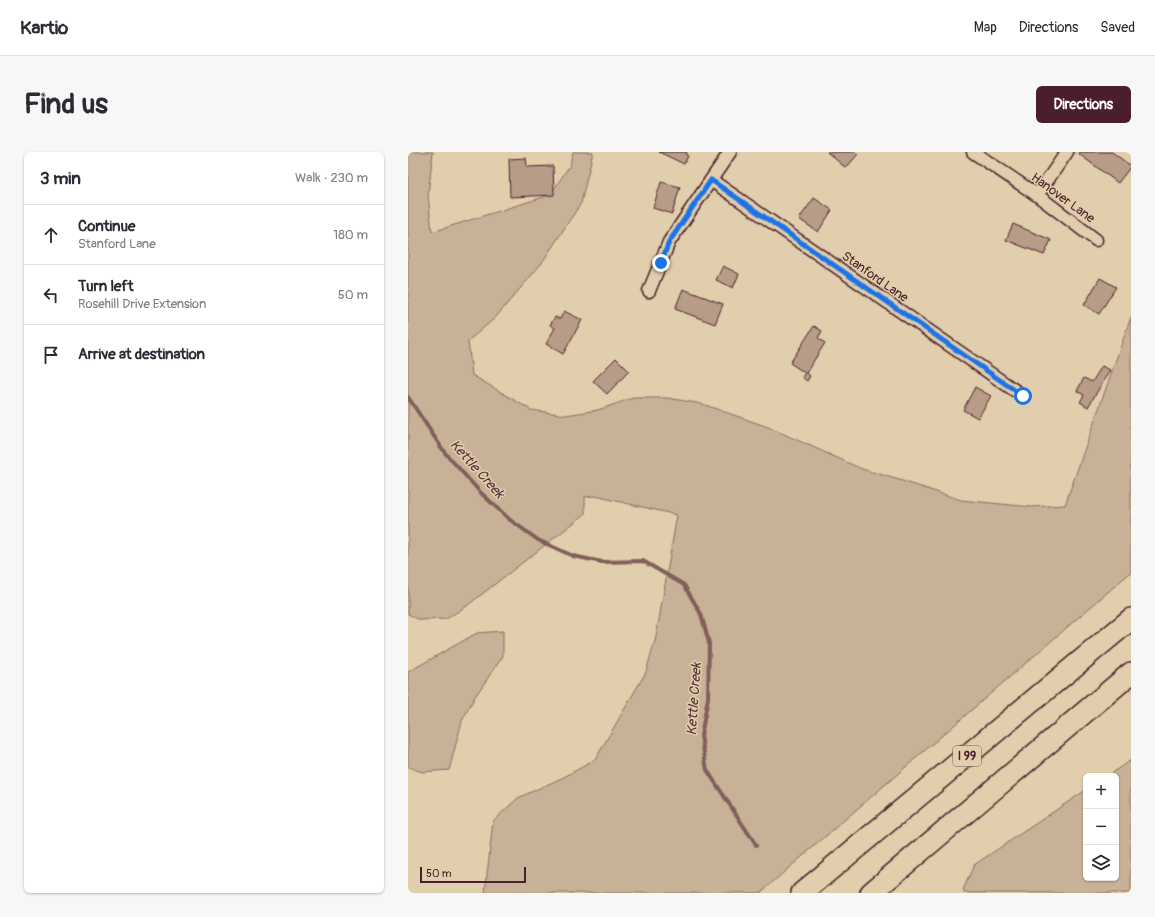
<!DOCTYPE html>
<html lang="en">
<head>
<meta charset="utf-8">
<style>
  :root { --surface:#fff; --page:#f7f7f7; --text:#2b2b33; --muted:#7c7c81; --line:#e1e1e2; --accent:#4a1f2b }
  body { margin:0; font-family:Pangolin,sans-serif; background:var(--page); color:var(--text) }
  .controls { position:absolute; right:12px; bottom:12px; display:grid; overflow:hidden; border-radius:6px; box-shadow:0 1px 3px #0004 }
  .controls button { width:36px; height:36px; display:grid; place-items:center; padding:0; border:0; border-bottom:1px solid var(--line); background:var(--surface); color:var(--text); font:20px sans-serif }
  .scale { position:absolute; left:12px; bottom:10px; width:106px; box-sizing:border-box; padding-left:4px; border:2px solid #4a1f2b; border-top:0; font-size:11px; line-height:14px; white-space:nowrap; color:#4a1f2b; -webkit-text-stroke:3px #e1ceac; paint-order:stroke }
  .stop { position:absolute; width:12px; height:12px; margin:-9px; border:3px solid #1a73e8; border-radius:50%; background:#fff }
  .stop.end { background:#1a73e8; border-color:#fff; box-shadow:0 1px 4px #0008 }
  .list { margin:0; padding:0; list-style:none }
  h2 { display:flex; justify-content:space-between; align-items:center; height:52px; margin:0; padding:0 16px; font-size:17px }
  h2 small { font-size:13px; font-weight:400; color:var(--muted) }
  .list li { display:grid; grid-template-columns:26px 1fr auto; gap:12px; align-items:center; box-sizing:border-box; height:60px; padding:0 16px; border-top:1px solid var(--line) }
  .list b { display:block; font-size:15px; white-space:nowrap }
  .list p { margin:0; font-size:13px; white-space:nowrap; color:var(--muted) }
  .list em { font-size:13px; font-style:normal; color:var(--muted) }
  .icon { flex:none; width:22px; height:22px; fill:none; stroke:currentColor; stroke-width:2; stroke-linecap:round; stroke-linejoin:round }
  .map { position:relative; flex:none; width:723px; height:741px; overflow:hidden; border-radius:6px }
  header { display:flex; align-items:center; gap:24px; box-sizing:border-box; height:56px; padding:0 20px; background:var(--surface); border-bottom:1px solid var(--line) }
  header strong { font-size:19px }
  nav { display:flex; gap:22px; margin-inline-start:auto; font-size:14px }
  .intro { display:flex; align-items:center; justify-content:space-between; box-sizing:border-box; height:96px; padding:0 24px }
  h1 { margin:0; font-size:28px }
  .button { padding:10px 18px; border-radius:6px; background:var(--accent); color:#fff; font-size:14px; font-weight:700 }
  main { display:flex; gap:24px; padding:0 24px }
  aside { flex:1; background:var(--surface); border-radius:6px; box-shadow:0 1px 3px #0004 }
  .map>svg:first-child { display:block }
</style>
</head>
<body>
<header>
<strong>Kartio</strong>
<nav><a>Map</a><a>Directions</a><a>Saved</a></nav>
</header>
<div class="intro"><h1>Find us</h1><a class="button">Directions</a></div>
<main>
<aside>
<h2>3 min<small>Walk · 230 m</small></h2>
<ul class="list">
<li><svg class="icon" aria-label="ahead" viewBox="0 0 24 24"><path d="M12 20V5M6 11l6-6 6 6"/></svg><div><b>Continue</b><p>Stanford Lane</p></div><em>180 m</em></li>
<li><svg class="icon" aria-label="left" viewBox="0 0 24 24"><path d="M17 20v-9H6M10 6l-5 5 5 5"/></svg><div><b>Turn left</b><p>Rosehill Drive Extension</p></div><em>50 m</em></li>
<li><svg class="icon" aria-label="arrive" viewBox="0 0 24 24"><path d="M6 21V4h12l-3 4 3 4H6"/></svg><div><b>Arrive at destination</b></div></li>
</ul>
</aside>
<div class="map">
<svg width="723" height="741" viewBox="0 0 723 741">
  <rect width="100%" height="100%" fill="#e1ceac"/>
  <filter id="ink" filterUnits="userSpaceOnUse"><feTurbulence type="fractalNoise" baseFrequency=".025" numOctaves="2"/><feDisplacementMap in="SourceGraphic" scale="8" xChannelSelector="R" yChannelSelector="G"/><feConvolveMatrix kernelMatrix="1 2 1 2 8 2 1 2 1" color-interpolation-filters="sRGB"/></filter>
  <g filter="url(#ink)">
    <path fill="#c8b297" stroke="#896861" d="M0 0H25L20 43 24 80 142 43 162 13 165 0H185L173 51 133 112 87 166 60 189 64 223 123 258 158 263 190 258 225 246H260L294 252 360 275 454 317 488 327 553 348 623 355 657 353 723 165V420L352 741H77L85 669 110 646 156 625 187 608 238 520 248 485 269 363 187 344 177 345V362L60 453 38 467 12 468 0 462Z
      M95 479V504L66 546 54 569 41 618 14 620 0 615V520L69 481Z
      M723 608V741H556L555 738 566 713 678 638V726H708V624H699Z"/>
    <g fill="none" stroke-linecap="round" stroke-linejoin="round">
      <path stroke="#815f5a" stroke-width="4" d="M0 245 37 301 73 341 101 367 130 388 165 404 194 410 235 409 276 433 293 462 301 491 300 546 293 584 299 618 348 693"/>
    </g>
    <path fill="#b79d88" stroke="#4a1f2b" d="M251 0H279L278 3 280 4 276 12Z
      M419 0H448L450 2 438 16Z
      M672 0H704L723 14 710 31 671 2Z
      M118 6 119 15 145 14 146 43 102 45 101 7Z
      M253 30 272 35 264 62 245 56Z
      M406 46 424 58 410 80 391 67Z
      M605 72 643 88 636 103 598 88Z
      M315 114 331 122 325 136 308 128Z
      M692 126 708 135 691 162 676 153Z
      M275 137 315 152 307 172 267 157Z
      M156 159 174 168 155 202 138 192 147 176 142 173 147 165 152 167Z
      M406 174 414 179 410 186 417 191 398 221 402 224 399 229 394 225 397 221 382 211Z
      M208 206 221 219 199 242 185 229Z
      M694 214 702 218 680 255 672 250 676 243 669 239 676 226 684 230Z
      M567 235 583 244 570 266 555 258Z"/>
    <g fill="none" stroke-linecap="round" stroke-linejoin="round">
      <g stroke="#4a1f2b" stroke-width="15">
        <path id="street" d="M565 0 629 43 688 88
          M303 28 615 244
          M629 43 659 0
          M241 139 261 90 322 0"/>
      </g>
      <g stroke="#4a1f2b" stroke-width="24">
        <path id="highway" d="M394 741 723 467
          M463 741 723 521"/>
      </g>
      <use href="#street" stroke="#e1ceac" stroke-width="12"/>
      <use href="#highway" stroke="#e1ceac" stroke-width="21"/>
    </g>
  </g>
  <g fill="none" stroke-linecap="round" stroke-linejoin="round" filter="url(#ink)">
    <path stroke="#1a73e8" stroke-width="5" d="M253 111 261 90 303 28 615 244"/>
  </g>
  <g text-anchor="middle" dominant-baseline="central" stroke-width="3" stroke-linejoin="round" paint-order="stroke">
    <rect fill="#e1ceac" stroke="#775452" stroke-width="1" x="545" y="594" width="28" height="20" rx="3"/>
    <g font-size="12" font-weight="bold" fill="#4a1f2b">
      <text x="559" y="604">I 99</text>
    </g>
    <g font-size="13" fill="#4a1f2b" stroke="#e1ceac">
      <text transform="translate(655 46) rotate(36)">Hanover Lane</text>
      <text transform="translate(467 125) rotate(35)">Stanford Lane</text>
    </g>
    <g font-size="14" font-style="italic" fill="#5c343b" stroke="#e1ceac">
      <text transform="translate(69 317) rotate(48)">Kettle Creek</text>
      <text transform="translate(286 547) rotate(-86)">Kettle Creek</text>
    </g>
  </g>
</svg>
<div class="controls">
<button>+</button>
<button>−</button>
<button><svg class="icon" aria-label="layers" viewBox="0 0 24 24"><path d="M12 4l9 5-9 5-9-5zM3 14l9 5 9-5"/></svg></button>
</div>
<div class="scale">50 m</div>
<div class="stop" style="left:615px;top:244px"></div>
<div class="stop end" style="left:253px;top:111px"></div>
</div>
</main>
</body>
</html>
